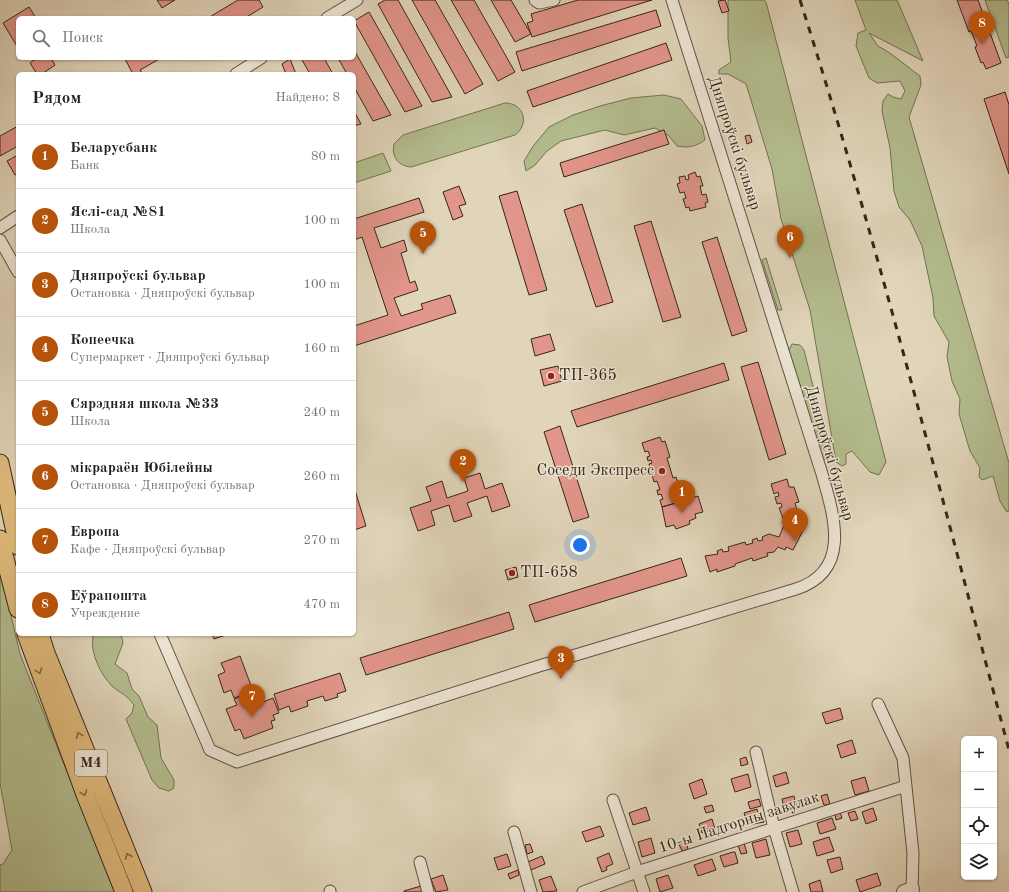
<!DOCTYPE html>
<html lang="ru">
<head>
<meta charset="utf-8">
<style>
  :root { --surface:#fff; --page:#f6f6f6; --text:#222; --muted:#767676; --line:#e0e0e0; --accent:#b45309 }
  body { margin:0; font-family:"Old Standard TT",serif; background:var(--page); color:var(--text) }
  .controls { position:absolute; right:12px; bottom:12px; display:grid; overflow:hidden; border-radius:6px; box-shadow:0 1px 3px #0004 }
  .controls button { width:36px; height:36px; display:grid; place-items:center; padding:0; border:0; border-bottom:1px solid var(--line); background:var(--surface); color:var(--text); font:20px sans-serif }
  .you { position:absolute; left:580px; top:545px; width:14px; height:14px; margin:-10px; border:3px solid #fff; border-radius:50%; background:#1a73e8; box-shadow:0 0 0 6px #1a73e833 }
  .badge { display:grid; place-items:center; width:26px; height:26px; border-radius:50%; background:var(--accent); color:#fff; font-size:13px; font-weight:700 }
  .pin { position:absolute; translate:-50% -33px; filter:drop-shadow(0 1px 2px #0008) }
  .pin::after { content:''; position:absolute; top:21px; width:14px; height:12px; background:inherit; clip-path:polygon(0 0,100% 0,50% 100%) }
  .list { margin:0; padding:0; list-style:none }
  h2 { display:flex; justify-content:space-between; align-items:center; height:52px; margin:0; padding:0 16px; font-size:17px }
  h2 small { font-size:13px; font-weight:400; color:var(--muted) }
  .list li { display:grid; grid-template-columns:26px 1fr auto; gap:12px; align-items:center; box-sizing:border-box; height:64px; padding:0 16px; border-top:1px solid var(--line) }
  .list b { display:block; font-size:15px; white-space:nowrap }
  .list p { margin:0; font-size:13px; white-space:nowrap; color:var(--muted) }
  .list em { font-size:13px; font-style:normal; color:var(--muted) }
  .icon { flex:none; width:22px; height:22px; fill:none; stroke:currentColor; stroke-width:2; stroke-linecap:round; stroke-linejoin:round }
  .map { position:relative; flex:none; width:1009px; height:892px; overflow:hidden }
  .search { position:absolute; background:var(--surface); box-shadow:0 1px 3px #0004; left:16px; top:16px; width:340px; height:44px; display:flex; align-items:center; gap:10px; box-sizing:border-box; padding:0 14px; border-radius:6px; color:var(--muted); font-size:15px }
  .panel { position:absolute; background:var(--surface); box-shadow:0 1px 3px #0004; left:16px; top:72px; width:340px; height:564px; border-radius:6px }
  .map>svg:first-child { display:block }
</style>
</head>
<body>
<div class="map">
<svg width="1009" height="892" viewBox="0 0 1009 892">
  <rect width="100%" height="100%" fill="#e0d4b9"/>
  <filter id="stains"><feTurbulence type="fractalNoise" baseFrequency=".005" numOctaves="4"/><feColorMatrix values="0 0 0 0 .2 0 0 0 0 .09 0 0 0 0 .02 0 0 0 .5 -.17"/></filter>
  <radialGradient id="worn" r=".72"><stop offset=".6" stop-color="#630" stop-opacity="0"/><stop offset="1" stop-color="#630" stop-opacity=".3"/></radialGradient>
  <path fill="#b3bc8e" stroke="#747252" d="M728 0H764L766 2 886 462 879 475 870 472 852 451 846 454V464L842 466 836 462 810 310 781 219 772 169 746 84 728 74H719V70L731 62 728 38Z
    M855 0H897L923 61 869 33 878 46 890 53 920 76 921 85 909 117 1009 463V512L1006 511 1000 501 993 476 982 480 979 477 980 468 970 451 959 414 960 399 952 381 947 357 949 342 934 316 933 298 922 246 910 220 899 207 894 191 890 148 882 111 883 101 888 94 893 97 901 99 905 91 900 81 877 83 869 78 856 46 858 33 866 30Z
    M985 0H1007L1009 4V57L1006 58Z
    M664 95 681 99 702 126 705 140C695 147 688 148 677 146L669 136 655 128 624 135 605 130 561 141 547 151 535 165 526 171 524 161 534 145 549 127 573 115 600 106 631 98Z
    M505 103C524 103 530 124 515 135L411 167C398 166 391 156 394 144L403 135Z
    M383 153 391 171 354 183V163Z
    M766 258 782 310H778L762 260Z
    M792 344 800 345 804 350 830 454 827 459 821 460 788 351Z
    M0 569 20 654 115 892H0V865L3 864 12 850 0 783Z
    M91 634H121L123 643 115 664 127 673 132 689 139 696 148 717 157 725 161 758 174 780V788L169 791 159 788 152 780 126 719 132 713 134 705C125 693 121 694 112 686 101 675 90 653 93 637Z"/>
  <path fill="#e2958a" stroke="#352717" d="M157 0H175L162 8Z
    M238 0H259L263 7 245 18H208Z
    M385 0H398L452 97 432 102 378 4Z
    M412 0H435L483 84 465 94Z
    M451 0H474L515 72 498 81Z
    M491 0H511L531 34 515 42Z
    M578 0H652L532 37 527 23 533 21 531 14Z
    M725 0 729 11 722 13 718 1Z
    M957 0H978L1001 63 986 69 983 62 981 63 975 47 977 46 971 31 969 32Z
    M29 7 36 18H18V48L3 23Z
    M656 10 661 26 522 71 516 52Z
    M369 12 422 106 405 112 354 21Z
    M666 43 672 60 533 107 527 91Z
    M354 50 391 115 373 121 354 87V74H347L338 58H354Z
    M37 58H51L55 65 42 74H37L30 63Z
    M127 58H161L140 70 143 74H133L125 59Z
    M301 58H324L333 74H310Z
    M290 59 296 74H286L282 64Z
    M1005 92 1009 105V174L984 99Z
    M354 111 361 124 354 126Z
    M18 126V146L0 156V136Z
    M664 130 669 144 564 177 560 163Z
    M750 135 752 142 747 144 745 136Z
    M18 155V173L15 175 7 161Z
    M695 172 697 177 700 176 703 186H700L702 195 706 194 708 202 705 203 706 207 690 211 689 207 686 208 683 199 686 198 684 192 680 193 677 184 680 183 679 177 685 176 686 180 689 179 688 175Z
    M459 186 466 204 459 206 463 216 453 220 443 192Z
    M517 191 547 290 529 295 499 196Z
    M419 198 424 212 374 228 381 248 404 240 407 251 401 253 410 283 415 281 418 290 394 298 401 316 423 309 421 304 450 295 456 313 354 346V326L388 315 362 237 354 240V219Z
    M582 204 613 302 596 307 564 210Z
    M651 221 681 317 663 322 634 226Z
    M717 237 747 331 732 336 702 242Z
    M550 334 555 350 535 356 531 339Z
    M758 362 786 454 769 460 741 367Z
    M724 363 729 380 577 427 571 411Z
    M558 366 562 381 544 386 540 370Z
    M560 426 589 517 573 522 544 432Z
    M660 437 662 442 665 441 670 457 667 458 673 478 676 477 682 494 678 495 680 502 662 507 660 500 663 499 661 494 658 495 657 490H660L657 481 654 482 649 464 652 463 651 460 648 461 647 457 650 456 648 451 645 452 642 443Z
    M480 473 485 489 502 483 510 506 492 512 487 496 467 503 472 516 454 522 449 505 431 511 435 525 418 531 410 508 431 501 426 487 442 481 447 498 468 491 464 478Z
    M787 479 789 487H794L799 502 795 503 797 510 794 514 801 517 799 519 807 523 793 550 786 547 785 550 778 547 774 552 767 553 768 556 753 561 752 558 735 564V566L717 572V569L710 572 705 556 718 554 717 551 722 549 723 552 729 551 728 547 745 542 746 545 753 543 752 540 757 538 758 541 763 540 762 537 769 534 779 537 785 523 779 508 782 507 781 503 777 504 775 497 779 496 778 492 774 494 771 484Z
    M354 487 366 526 354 530Z
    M698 496 703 512 695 514 696 518 689 521 690 524 676 529 674 525 666 527 662 507Z
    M681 558 687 576 535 622 529 605Z
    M516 567 518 577 508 580 505 570Z
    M509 612 514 629 366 675 360 658Z
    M212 634H229L214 639Z
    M240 656 253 691 234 698 231 690 224 693 218 675 225 672 221 663Z
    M340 673 346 691 337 694 338 697 325 701 323 696 307 701 308 706 291 712 289 706 279 710 274 694Z
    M248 694 251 700 259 697 261 703 273 698 279 713 273 715 275 720 271 721 273 728 244 739 240 729 235 731 226 709 237 705 234 699Z
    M840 708 843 719 826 724 822 713Z
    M852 740 856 753 841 758 837 745Z
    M746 757 748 764 741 766 740 759Z
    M786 772 789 783 776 787 773 776Z
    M748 774 751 787 735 792 731 779Z
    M865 777 869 791 855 795 851 781Z
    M702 779 707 794 694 799 689 784Z
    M827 794 830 804 824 805 821 796Z
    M794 796 797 808 790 809 789 807 784 808 782 799Z
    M759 799 761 806 750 809 748 802Z
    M712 805 714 811 706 813 704 807Z
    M646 807 650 820 633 825 629 813Z
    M873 808 877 820 866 824 862 812Z
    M757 809 759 817 762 816 764 822 753 824 752 820 747 822 744 813Z
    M855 811 858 819 851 821 848 813Z
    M840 812 842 818 836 820 835 814Z
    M832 818 836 829 820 834 817 823Z
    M712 819 715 829 702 833 699 824Z
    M600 826 604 836 586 842 582 832Z
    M798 830 802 844 790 847 786 833Z
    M829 837 834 851 817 856 813 842Z
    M651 838 655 853 642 857 638 842Z
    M685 839 688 849 682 851 678 842Z
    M766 839 770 855 756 858 752 843Z
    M744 843 747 853 741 854 738 845Z
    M530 844 533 852 527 854 525 845Z
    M733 852H735L738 863 724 867 720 856Z
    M609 853 613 864 606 867 607 870 602 872 597 858Z
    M507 854 511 866 498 870 494 858Z
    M542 856 545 864 531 870 528 862Z
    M840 857 843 869 831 873 827 860Z
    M712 859 716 870 698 876 694 865Z
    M518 870 519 875 510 879 508 874Z
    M877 873 881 885 860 892 856 880Z
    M443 875 448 890 436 892 431 879Z
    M668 875 673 888 660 892 656 879Z
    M551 876 557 891 543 892 539 880Z
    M820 880 823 892H811L809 884Z
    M421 886 422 892H404V891Z"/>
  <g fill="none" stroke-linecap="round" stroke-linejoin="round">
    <g stroke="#605240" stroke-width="13">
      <path id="minor" d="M535 0 539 3 554 0
        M327 18 357 0
        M236 74 261 58
        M0 228 18 216
        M0 240 18 272
        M160 634 210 750 237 762 539 666 796 589C852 571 834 516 822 474L672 0
        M878 704 903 758 913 853 912 892
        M756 752 774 828 793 892
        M613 800 644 892
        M514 832 531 892
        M420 862 428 892
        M330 891V892
        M583 892 637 872 906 786"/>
    </g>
    <g stroke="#605240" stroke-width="16">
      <path id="tertiary" d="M904 892 912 889"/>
    </g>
    <g stroke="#352717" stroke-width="19">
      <path id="primary" d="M0 463 18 546
        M0 539 18 609
        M26 634 86 797 124 892
        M40 634 46 653 143 892"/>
    </g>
    <use href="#minor" stroke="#ebe3d2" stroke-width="11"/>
    <use href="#tertiary" stroke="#ebe3d2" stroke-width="14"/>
    <use href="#primary" stroke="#e0ba7c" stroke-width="17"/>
    <path stroke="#352717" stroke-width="3" stroke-dasharray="7 7" stroke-linecap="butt" d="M800 0C879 248 942 499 1009 750"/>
  </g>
  <defs><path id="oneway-chevron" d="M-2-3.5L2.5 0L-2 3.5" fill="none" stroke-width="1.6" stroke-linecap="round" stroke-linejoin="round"/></defs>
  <g stroke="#826944">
    <use href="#oneway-chevron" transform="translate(39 671) rotate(69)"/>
    <use href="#oneway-chevron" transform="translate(79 735) rotate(-112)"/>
    <use href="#oneway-chevron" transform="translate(84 793) rotate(69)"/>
    <use href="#oneway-chevron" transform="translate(128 856) rotate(-112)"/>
  </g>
  <g fill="#8f2418" stroke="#ebe3d2" stroke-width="1.5">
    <circle cx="551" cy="376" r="4"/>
    <circle cx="662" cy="471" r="4"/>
    <circle cx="512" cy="573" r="4"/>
  </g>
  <g text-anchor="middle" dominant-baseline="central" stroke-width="3" stroke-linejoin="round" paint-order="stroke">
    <rect fill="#ebe3d2" stroke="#6c5f4f" stroke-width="1" x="75" y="750" width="32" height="26" rx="3"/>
    <g font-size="15" font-weight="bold" fill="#352717">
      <text x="91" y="763">М4</text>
    </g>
    <g font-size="16" fill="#352717" stroke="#ebe3d2">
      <text transform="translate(734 143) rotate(72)">Дняпроўскі бульвар</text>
      <text transform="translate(829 453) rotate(74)">Дняпроўскі бульвар</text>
      <text transform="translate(739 823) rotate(-18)">10-ы Падгорны завулак</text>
    </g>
    <g font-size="16" fill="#352717" stroke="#ebe3d2" text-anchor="start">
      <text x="559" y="376">ТП-365</text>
      <text x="654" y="471" text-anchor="end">Соседи Экспресс</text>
      <text x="520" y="573">ТП-658</text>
    </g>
  </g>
  <rect width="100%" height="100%" filter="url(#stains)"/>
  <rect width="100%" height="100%" fill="url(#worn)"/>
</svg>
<div class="controls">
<button>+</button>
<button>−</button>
<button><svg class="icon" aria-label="locate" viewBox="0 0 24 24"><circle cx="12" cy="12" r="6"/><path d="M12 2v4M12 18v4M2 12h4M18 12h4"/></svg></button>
<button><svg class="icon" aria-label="layers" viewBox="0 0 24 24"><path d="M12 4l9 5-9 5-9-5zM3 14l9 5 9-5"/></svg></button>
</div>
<div class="you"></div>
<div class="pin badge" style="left:682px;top:513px">1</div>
<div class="pin badge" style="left:463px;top:482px">2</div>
<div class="pin badge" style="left:561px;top:679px">3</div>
<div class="pin badge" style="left:795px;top:541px">4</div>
<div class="pin badge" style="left:423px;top:254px">5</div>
<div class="pin badge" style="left:790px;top:258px">6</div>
<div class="pin badge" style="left:252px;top:717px">7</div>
<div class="pin badge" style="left:982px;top:44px">8</div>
<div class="search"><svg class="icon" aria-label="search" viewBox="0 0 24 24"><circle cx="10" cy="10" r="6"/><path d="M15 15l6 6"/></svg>Поиск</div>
<section class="panel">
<h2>Рядом<small>Найдено: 8</small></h2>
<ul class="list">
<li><span class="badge">1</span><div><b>Беларусбанк</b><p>Банк</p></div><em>80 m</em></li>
<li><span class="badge">2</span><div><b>Яслі-сад №81</b><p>Школа</p></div><em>100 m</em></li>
<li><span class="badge">3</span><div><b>Дняпроўскі бульвар</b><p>Остановка · Дняпроўскі бульвар</p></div><em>100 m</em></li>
<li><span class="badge">4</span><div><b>Копеечка</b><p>Супермаркет · Дняпроўскі бульвар</p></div><em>160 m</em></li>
<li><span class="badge">5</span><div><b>Сярэдняя школа №33</b><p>Школа</p></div><em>240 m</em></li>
<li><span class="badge">6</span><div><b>мікрараён Юбілейны</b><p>Остановка · Дняпроўскі бульвар</p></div><em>260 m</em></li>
<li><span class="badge">7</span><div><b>Европа</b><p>Кафе · Дняпроўскі бульвар</p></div><em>270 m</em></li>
<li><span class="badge">8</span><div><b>Еўрапошта</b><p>Учреждение</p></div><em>470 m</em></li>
</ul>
</section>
</div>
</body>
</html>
